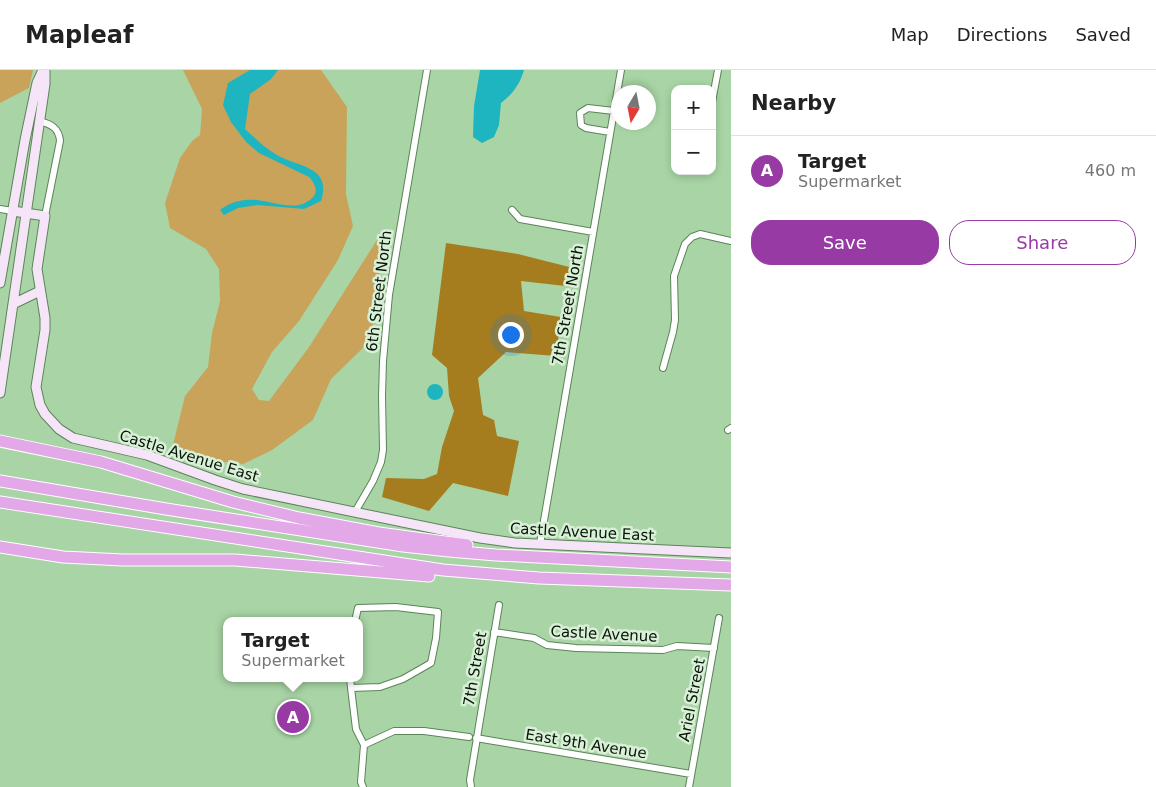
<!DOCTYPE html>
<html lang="en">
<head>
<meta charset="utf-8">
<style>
  :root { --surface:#fff; --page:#f6f6f6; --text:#222; --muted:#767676; --line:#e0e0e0; --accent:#983aa4 }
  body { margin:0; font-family:"DejaVu Sans",sans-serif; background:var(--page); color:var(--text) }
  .controls { position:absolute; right:15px; top:15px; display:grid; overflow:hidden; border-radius:10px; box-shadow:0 2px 8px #0003 }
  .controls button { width:45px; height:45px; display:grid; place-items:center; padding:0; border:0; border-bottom:1px solid var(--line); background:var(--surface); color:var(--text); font:25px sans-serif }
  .compass { position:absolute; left:611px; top:15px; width:45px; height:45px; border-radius:50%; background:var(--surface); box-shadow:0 2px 8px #0003; rotate:190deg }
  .you { position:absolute; left:510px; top:264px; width:18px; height:18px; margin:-12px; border:4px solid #fff; border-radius:50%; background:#1a73e8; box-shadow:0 0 0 8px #1a73e833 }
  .badge { display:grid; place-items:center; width:32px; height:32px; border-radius:50%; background:var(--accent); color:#fff; font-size:16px; font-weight:700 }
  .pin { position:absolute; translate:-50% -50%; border:2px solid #fff; box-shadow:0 1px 5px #0006 }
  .popup { position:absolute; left:223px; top:547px; width:140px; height:65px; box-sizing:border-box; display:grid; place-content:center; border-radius:10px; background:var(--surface); filter:drop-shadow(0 1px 4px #0005); font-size:16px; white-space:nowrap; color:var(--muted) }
  .popup b { font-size:19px; color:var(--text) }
  .popup::after { content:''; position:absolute; left:50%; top:100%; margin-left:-10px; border:10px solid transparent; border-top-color:var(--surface) }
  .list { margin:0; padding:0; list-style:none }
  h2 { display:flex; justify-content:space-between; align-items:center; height:65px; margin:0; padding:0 20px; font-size:21px }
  h2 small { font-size:16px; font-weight:400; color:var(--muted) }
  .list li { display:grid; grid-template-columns:32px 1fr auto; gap:15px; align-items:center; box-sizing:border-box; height:70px; padding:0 20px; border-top:1px solid var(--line) }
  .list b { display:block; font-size:19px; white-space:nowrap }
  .list p { margin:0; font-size:16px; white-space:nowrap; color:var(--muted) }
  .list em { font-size:16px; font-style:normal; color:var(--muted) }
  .actions { display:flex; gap:10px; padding:15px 20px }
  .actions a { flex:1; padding:11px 0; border:1px solid var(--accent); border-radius:20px; text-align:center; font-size:18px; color:var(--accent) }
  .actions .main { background:var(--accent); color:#fff }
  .map { position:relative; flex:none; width:731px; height:717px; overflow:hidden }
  header { display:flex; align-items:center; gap:30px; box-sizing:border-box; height:70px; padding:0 25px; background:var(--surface); border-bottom:1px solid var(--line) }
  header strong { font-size:24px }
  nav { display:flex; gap:28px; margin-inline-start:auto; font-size:18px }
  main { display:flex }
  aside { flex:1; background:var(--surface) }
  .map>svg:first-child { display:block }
</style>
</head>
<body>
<header>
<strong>Mapleaf</strong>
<nav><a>Map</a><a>Directions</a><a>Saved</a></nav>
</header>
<main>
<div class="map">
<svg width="731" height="717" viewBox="0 0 731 717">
  <rect width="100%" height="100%" fill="#a9d5a6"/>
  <path fill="#c8a359" d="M0 0H33L29 18 0 33Z
    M183 0H321L347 37 346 124 353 156 338 190 299 251 272 282 252 319 259 330 269 331 309 277 384 159 374 252 363 278 331 309 313 350 272 380 243 394 212 391 180 383 172 379 185 326 208 297 212 263 220 231 219 199 206 179 170 158 165 133 180 88 192 71 200 65 202 39Z"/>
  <path fill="#a57d1f" d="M446 173 518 184 577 199 574 217 521 211 524 241 561 247 556 286 506 282 478 308 483 345 494 350 497 366 519 371 508 426 453 413 429 441 382 427 386 408 424 409 437 404 442 377 454 341 449 326 447 298 432 285Z"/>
  <path fill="#1eb5c0" d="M250 0H278L271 9 250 24 245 59C256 69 269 82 283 88 305 98 331 99 321 131L304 139 257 135 238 138 224 145 220 140C228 134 235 131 245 130 267 127 296 146 313 127 319 121 314 112 309 107L259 83 246 72 231 52 223 35 228 13Z
    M480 0H524C520 14 513 24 501 33L499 55 494 67 482 73 473 67 474 36Z
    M427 322a8 8 0 1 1 16 0a8 8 0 1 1-16 0Z"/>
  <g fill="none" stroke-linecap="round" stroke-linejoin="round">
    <g stroke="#5b8459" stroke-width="8">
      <path id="street" d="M712 32 718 0
        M39 51C51 54 59 58 60 71L45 146
        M610 62 586 58 581 55 580 43 588 38 614 41
        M0 139 13 141
        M512 140 520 149 593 162
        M663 298 673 262 675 250 674 206 685 174 692 167 700 164 731 171
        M728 360 731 358
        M355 442 373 411 381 392 383 380 382 326 383 291 389 225 427 0
        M540 474 621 0
        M494 562 534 568 547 575 576 578 663 580 677 576 714 578
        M350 608 351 618 380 617 403 609 431 593 436 568 438 542 396 537 358 538 355 551
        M351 618 356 659 364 675
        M476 668 691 704
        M364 675 394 661H424L469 667
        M363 717 361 712 364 675
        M471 717 470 710 499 535
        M689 717 719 548"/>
    </g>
    <g stroke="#5b8459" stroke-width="11">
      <path id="secondary" d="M13 141 45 146 37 199 45 248V260L36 317 40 335 45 344 59 359 73 368 147 385 215 410 243 419 480 468 515 473 731 483
        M0 213 25 70 37 13 43 0
        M13 234 40 221
        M0 323 45 14V0"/>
    </g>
    <g stroke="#fff" stroke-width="13">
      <path id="highway" d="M0 371 101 392 233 432 299 448 379 463 467 475
        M0 411 166 439 403 476 449 481 496 485 731 497
        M0 432 443 500 539 508 731 515
        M0 477 63 487 123 490H235L429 506"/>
    </g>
    <use href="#street" stroke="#fff" stroke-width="6"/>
    <use href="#secondary" stroke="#f6e5f8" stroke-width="9"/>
    <use href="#highway" stroke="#e2a8e8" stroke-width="11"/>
  </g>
  <g text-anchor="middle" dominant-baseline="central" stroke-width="5" stroke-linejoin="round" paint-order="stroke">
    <g font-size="15" fill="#061606" stroke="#d9efd7">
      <text transform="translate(379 221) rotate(-83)">6th Street North</text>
      <text transform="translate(568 235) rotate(-80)">7th Street North</text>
      <text transform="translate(189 386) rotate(17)">Castle Avenue East</text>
      <text transform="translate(582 462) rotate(3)">Castle Avenue East</text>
      <text transform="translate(604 564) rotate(3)">Castle Avenue</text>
      <text transform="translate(475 599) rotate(-80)">7th Street</text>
      <text transform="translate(692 630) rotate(-79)">Ariel Street</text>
      <text transform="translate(586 674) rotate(9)">East 9th Avenue</text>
    </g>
  </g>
</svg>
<div class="controls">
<button>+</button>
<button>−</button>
</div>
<svg class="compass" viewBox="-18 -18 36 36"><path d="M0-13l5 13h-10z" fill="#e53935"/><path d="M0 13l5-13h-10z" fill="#767676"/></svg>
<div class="you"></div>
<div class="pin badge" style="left:293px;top:647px">A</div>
<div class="popup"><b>Target</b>Supermarket</div>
</div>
<aside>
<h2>Nearby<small></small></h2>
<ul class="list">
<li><span class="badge">A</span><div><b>Target</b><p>Supermarket</p></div><em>460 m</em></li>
</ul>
<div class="actions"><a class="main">Save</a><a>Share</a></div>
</aside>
</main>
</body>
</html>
